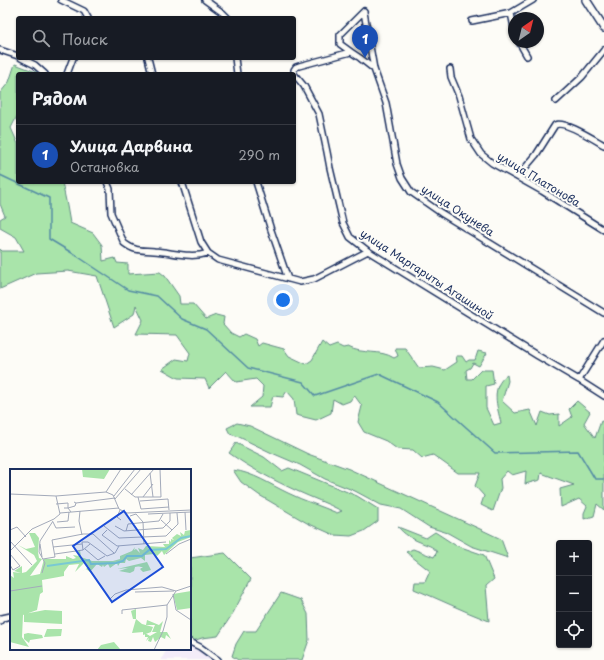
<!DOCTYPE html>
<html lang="ru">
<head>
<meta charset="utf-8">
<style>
  :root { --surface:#171b24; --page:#242831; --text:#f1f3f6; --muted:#9ea1a6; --line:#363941; --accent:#1a73e8 }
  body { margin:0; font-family:"Playpen Sans",sans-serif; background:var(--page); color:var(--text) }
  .controls { position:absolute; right:12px; bottom:12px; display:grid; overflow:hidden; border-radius:4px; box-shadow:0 1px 3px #0004 }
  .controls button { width:36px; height:36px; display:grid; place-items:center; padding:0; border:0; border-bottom:1px solid var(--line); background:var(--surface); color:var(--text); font:20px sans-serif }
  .compass { position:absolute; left:508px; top:12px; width:36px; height:36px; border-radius:50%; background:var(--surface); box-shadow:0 1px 3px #0004; rotate:35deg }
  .you { position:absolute; left:283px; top:300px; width:14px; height:14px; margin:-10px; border:3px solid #fff; border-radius:50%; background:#1a73e8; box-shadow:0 0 0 6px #1a73e833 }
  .badge { display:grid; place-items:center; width:26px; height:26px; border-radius:50%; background:var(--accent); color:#fff; font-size:13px; font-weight:700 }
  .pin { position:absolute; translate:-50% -33px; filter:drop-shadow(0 1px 2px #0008) }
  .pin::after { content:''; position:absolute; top:21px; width:14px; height:12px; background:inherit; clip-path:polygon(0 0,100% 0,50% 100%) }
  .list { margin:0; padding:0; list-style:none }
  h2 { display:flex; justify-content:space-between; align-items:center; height:52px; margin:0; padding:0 16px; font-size:17px }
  h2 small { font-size:13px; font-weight:400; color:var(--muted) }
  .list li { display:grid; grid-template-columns:26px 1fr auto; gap:12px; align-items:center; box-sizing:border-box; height:60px; padding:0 16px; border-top:1px solid var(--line) }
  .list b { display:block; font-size:15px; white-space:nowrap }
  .list p { margin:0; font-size:13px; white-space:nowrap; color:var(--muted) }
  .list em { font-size:13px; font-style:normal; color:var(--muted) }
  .icon { flex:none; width:22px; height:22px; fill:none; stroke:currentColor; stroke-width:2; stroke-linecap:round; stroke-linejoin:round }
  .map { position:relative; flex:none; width:604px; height:660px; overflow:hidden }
  .search { position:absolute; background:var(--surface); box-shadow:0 1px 3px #0004; left:16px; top:16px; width:280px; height:44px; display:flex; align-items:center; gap:10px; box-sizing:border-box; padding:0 14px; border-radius:4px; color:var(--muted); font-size:15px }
  .panel { position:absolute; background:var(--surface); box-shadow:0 1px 3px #0004; left:16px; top:72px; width:280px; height:112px; border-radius:4px }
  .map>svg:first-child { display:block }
</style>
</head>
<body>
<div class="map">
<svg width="604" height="660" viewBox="0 0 604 660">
  <rect width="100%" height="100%" fill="#fdfcf7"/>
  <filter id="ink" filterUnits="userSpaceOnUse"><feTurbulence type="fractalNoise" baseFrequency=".025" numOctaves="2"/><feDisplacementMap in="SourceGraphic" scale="8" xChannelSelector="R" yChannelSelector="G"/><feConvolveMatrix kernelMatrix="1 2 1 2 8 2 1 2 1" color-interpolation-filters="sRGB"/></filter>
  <g filter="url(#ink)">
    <path fill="#f3ecf8" d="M190 641 223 660H161L167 649H190Z"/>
    <path fill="#a9e4aa" stroke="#628a84" d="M15 64 36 72V74H18V114L11 128 18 144V182H62L67 206 70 223 93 233 102 245 103 261 115 258 117 263 128 264V274L160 272 165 276 179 296 180 304H193L206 319 216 315 224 317 223 324 231 333 239 337 244 334 255 339 258 346 262 343 284 349 289 356 306 364 312 360 322 342 329 348 337 345 343 348 348 347C363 355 380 349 394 358L398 356 395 348H405L419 368 433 367 445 370 457 362 456 356H462L466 362 469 360H475L478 351 487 353 479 366 473 363 470 368 466 370 467 379H472L481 370H492L494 384 486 386V408L494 425 501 423C497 406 490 387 507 375L508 381 502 401 515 413 530 410 537 426 542 412 550 415 559 414V426L572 417 569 409 577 401 590 412 584 423 595 438 601 421 604 422V510L597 504 594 516 584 519V513L587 506 579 499 561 507 560 489 574 485 541 473 540 480 525 484 526 471 512 475 507 471 500 479 501 488 493 511 481 505 484 496 475 486 480 473H458L433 455 422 458 413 450 397 449 386 441 364 432 358 422 362 406 354 395 350 401 342 404 333 399 331 413 316 420 296 415 294 399 287 391 283 397 273 396 270 407H250L262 397 263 386 256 379 236 382 226 371 209 388 205 379 178 378 162 369 176 359 188 361 190 353 177 335 136 334 143 320 136 305 134 314 114 327 97 276 68 271 36 273 0 289V249L2 251H24L16 237 0 228V219L5 216 0 204V93L9 82Z
      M237 423 250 426 308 454 349 469 480 529 501 539 508 558 471 546 448 533 429 527 401 509 381 505 355 491 325 479 300 465 272 453 239 437 230 434 227 428Z
      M236 443 264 457 282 471 289 468 357 496 378 509V521L364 531 351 536 334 535 307 523 259 495 241 482 233 470C254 473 269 484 288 493 304 501 321 506 337 513L342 511C327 503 312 498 297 491 273 480 250 468 229 453Z
      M398 527 426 538 435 532 455 545 484 555 494 579 486 586 489 621C463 611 439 599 414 589L415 582H425L430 571 406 552 413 549 434 557 437 552C432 545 428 546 420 542 412 539 404 534 398 527Z
      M225 553 251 579 233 613 218 636 202 638 190 642V558Z
      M281 593 301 600 308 614 309 640 302 660H238L232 656 236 644 244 631H256Z"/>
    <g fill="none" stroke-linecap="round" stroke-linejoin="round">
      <path stroke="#538ba4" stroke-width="1.5" d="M0 175 49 198V239L77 256 128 290 157 296 182 319 206 329 248 368 303 382 315 396 379 374 438 402 495 453 578 451 595 479H604"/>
      <g stroke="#1b2f5e" stroke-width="8">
        <path id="minor" d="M61 0 84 11 88 18
          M205 0 223 13 228 18
          M364 12 374 69 386 103 397 164 402 178 411 192 441 213 604 313
          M472 21 511 13
          M514 28 511 13 533 0
          M519 42 527 56
          M0 50 18 56
          M351 52 340 44V35L364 11
          M21 58 35 65 45 74
          M148 58 152 74
          M235 58 237 74
          M374 69 360 58 351 52 299 66 296 67 294 70V74L304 86 319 114 327 152 330 168 343 223 350 237 368 251 538 356 579 380 604 396
          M450 69 451 77 459 96 471 139 481 154 492 163 542 191 604 230
          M67 74 73 58
          M556 101 582 77 604 50
          M514 174 519 175 536 155 555 125C564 120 595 140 604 145
          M107 182 110 189 111 213 124 243C128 246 131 248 135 249 141 251 148 250 154 251 172 252 190 259 208 253
          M182 182 201 242 208 253 218 260 300 282 314 279 368 251
          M256 182 271 230 288 279
          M579 380 604 340
          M0 621 2 618 11 616
          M190 642 200 647 218 660"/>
      </g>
      <g stroke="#1b2f5e" stroke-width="10">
        <path id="secondary" d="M586 0 604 28"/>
      </g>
      <use href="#minor" stroke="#fdfcf7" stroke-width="5"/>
      <use href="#secondary" stroke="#fdfcf7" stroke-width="7"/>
    </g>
  </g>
  <g text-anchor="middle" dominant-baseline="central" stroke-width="4" stroke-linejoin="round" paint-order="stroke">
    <g font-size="11" fill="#1b2f5e" stroke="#fdfcf7">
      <text transform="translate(539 179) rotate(31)">улица Платонова</text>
      <text transform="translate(458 210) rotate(33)">улица Окунева</text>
      <text transform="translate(427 274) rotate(33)">улица Маргариты Агашиной</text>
    </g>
  </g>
  <g transform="translate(10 469)">
    <rect width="181" height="181" fill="#fdfcf7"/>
    <path d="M72 0H100L94 10 73 8ZM181 61V68L168 73 154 86 152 82 147 87 144 85 135 86V92L131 89 119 92 116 90 115 94H110L108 97 107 94 100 99 98 95 94 98 93 96 92 98 87 95 80 103 76 100 71 103 79 98 74 94 65 103 69 95 59 96 54 103V107L32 111 33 123 30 125 27 141 13 146 12 168 19 178 0 173V106L4 109 3 103 11 104 4 102 12 97V104L16 103 27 92 24 86 8 76 16 80 25 78 19 64H25L29 69 28 83 29 89 32 90 20 107 30 105 34 90H56V87L63 90 66 89 63 86 69 87 68 82 70 81 71 88 82 92H103L110 90V87L122 82 125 78 124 81 126 80 130 84 128 79 133 81 136 77 155 78 153 75H159V71L161 73V70L164 71 162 69 167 65 171 67 170 63 174 66 175 62ZM137 93 141 101 133 103 130 100 133 98H128L131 97 125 98 124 102 120 104 109 102 118 99 107 100ZM181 122V139L167 141 163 125ZM126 140V150L132 155 143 158 141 163 133 166V163L122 164 126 150H123L121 142ZM35 141 52 142V155L14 153V145ZM137 151 149 156 153 152 150 163H157L161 170 156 166 155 170 151 168 145 173 143 168 141 173 138 172 139 169 136 172 138 168H135V164L140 167 147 163H142L145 156H136ZM37 160H52L51 167 34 168ZM18 164 32 166 33 169 20 171 19 174 14 170V165ZM104 173 110 180 87 181 91 176Z" fill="#a9e4aa"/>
    <path fill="none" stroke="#79c9d3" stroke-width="2" d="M37 97 79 91 81 95 106 94 113 92 117 87H132L139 81 156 80 171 69 181 67"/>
    <path fill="none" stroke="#a3aaba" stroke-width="1" d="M140 4 143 28M115 20 125 28H151L150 0M96 23 111 0M0 25 46 27 96 23 103 26 109 40 117 44 181 41M121 26 144 0M46 27 50 45M104 27 125 0M128 28 131 40 159 38M133 28 143 15M105 30 131 0M130 32 158 30 159 41M66 34 105 29M46 35 58 34V39H54M110 41 107 48 111 51M70 42 69 52 72 66M61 43 58 39 65 37 66 34 64 33M175 43 176 61M50 44 109 39M138 45 181 43M120 47 126 45 133 53 134 75M151 51 162 61M43 53 46 59 65 58M47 53 58 52 59 43M94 57 109 69 156 67 168 55 167 44M105 57 114 62 153 59 160 52V44M0 61 7 58 16 68M97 61 92 66 107 77 156 73M116 62 118 55 149 52 153 45M0 72 22 96M30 75 32 88M43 78 72 75M75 80 88 91 95 87M73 81 72 73H78L97 87 105 84 109 77M0 82 22 60 44 50 50 45M0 85 10 97 3 101 0 96M45 85 73 81 80 75M156 85 169 75 181 70M33 90 45 88 42 71 73 65H83L104 84M32 104 35 94 29 83 30 72 43 52M0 122 32 117M125 123 164 122M163 125 166 141 181 151M102 134 100 130 105 125 116 121 152 118 166 122 181 117M112 145V141L157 136 166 122M144 181 153 162 157 148V136"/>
    <path fill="#1d4ed8" fill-opacity="0.15" stroke="#1d4ed8" stroke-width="2" d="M114 42 153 98 102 133 63 77Z"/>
    <rect width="181" height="181" fill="none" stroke="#1b2f5e" stroke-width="2"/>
  </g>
</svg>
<div class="controls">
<button>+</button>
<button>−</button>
<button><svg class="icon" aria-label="locate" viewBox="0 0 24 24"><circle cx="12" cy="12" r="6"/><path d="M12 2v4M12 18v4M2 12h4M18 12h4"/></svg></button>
</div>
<svg class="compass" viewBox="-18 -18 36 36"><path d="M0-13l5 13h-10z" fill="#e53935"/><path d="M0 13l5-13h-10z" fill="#9ea1a6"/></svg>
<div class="you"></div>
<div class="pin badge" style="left:365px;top:58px;background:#1a4fb4">1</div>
<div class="search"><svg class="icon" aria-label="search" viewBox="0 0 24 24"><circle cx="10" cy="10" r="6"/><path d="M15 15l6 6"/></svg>Поиск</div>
<section class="panel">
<h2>Рядом<small></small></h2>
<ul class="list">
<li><span class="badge" style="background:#1a4fb4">1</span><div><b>Улица Дарвина</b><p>Остановка</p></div><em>290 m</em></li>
</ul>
</section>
</div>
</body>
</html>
